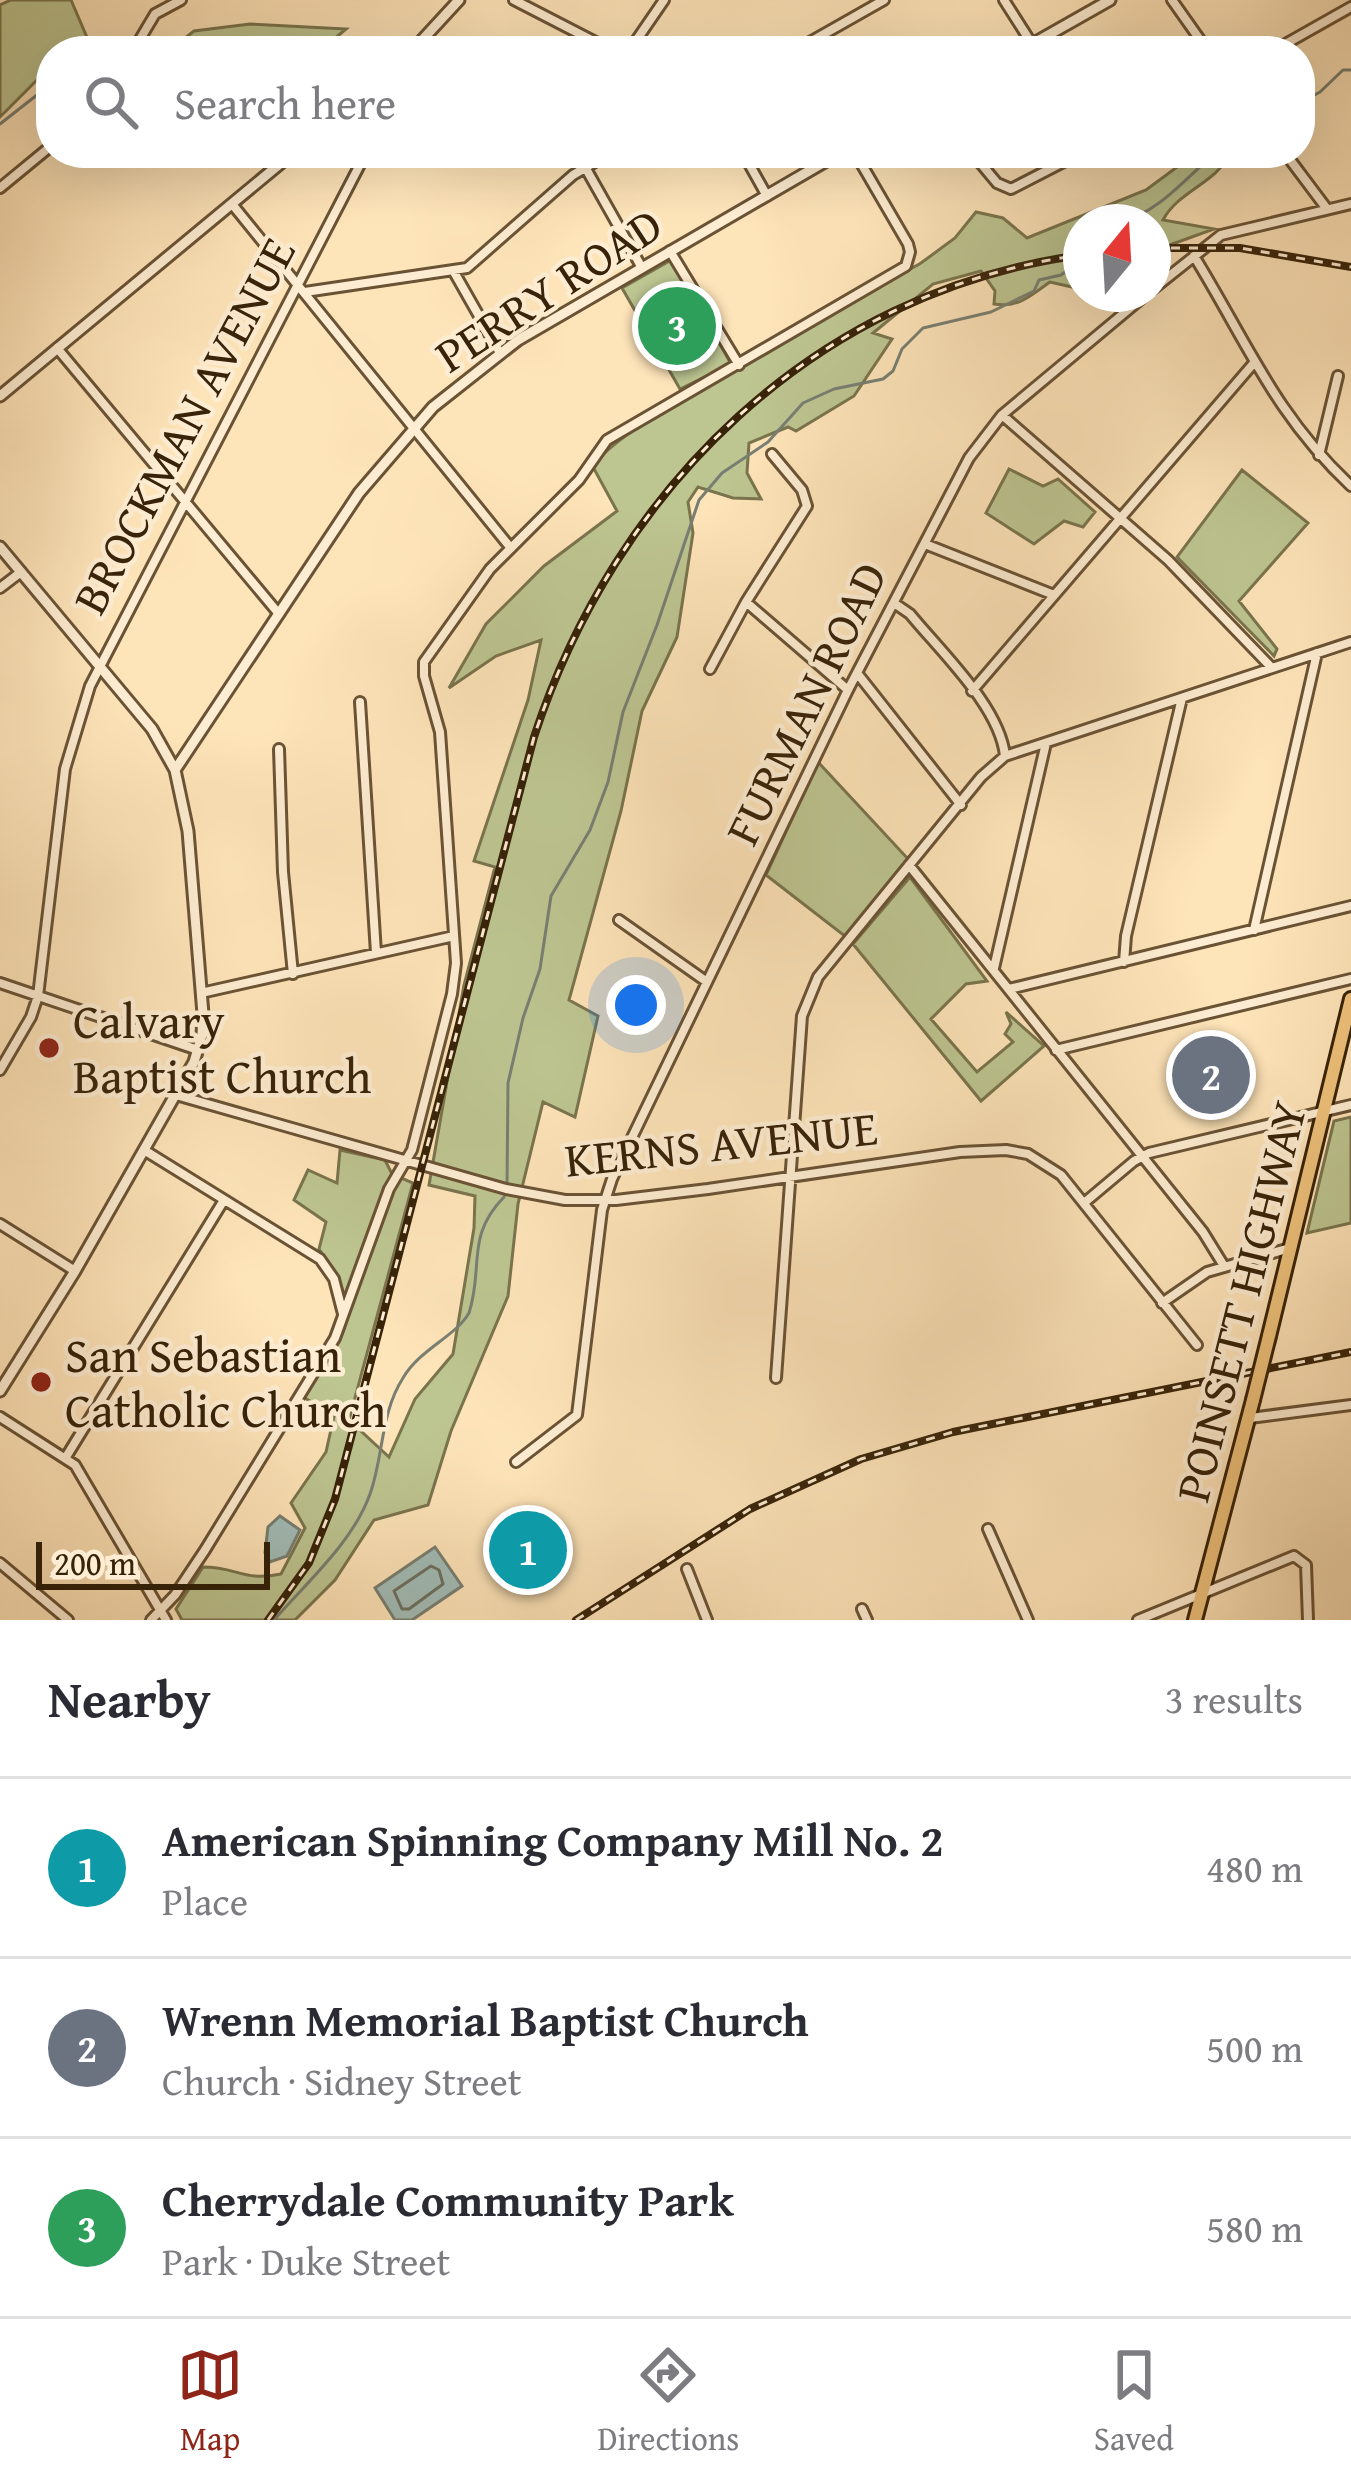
<!DOCTYPE html>
<html lang="en">
<head>
<meta charset="utf-8">
<style>
  :root { --surface:#fff; --page:#f7f7f7; --text:#2b2b33; --muted:#7c7c81; --line:#e1e1e2; --accent:#8f2418 }
  body { margin:0; font-family:"Gentium Book Plus",serif; background:var(--page); color:var(--text) }
  .compass { position:absolute; left:1063px; top:204px; width:108px; height:108px; border-radius:50%; background:var(--surface); box-shadow:0 12px 48px #0002; rotate:18deg }
  .scale { position:absolute; left:36px; bottom:30px; width:234px; box-sizing:border-box; padding-left:12px; border:6px solid #382309; border-top:0; font-size:33px; line-height:42px; white-space:nowrap; color:#382309; -webkit-text-stroke:9px #feedd2; paint-order:stroke }
  .you { position:absolute; left:636px; top:1005px; width:42px; height:42px; margin:-30px; border:9px solid #fff; border-radius:50%; background:#1a73e8; box-shadow:0 0 0 18px #1a73e833 }
  .badge { display:grid; place-items:center; width:78px; height:78px; border-radius:50%; background:var(--accent); color:#fff; font-size:39px; font-weight:700 }
  .pin { position:absolute; translate:-50% -50%; border:6px solid #fff; box-shadow:0 3px 12px #0006 }
  .list { margin:0; padding:0; list-style:none }
  h2 { display:flex; justify-content:space-between; align-items:center; height:156px; margin:0; padding:0 48px; font-size:51px }
  h2 small { font-size:39px; font-weight:400; color:var(--muted) }
  .list li { display:grid; grid-template-columns:78px 1fr auto; gap:36px; align-items:center; box-sizing:border-box; height:180px; padding:0 48px; border-top:3px solid var(--line) }
  .list b { display:block; font-size:45px; white-space:nowrap }
  .list p { margin:0; font-size:39px; white-space:nowrap; color:var(--muted) }
  .list em { font-size:39px; font-style:normal; color:var(--muted) }
  .icon { flex:none; width:66px; height:66px; fill:none; stroke:currentColor; stroke-width:2; stroke-linecap:round; stroke-linejoin:round }
  .map { position:relative; flex:none; width:1351px; height:1620px; overflow:hidden }
  .search { position:absolute; background:var(--surface); box-shadow:0 12px 48px #0002; left:36px; right:36px; top:36px; height:132px; display:flex; align-items:center; gap:30px; box-sizing:border-box; padding:0 42px; border-radius:48px; color:var(--muted); font-size:45px }
  .sheet { height:696px; background:var(--surface) }
  nav { display:flex; justify-content:space-around; align-items:center; box-sizing:border-box; height:168px; border-top:3px solid var(--line); background:var(--surface); font-size:33px; color:var(--muted) }
  nav a { display:grid; justify-items:center; gap:6px }
  nav .on { color:var(--accent) }
  .map>svg:first-child { display:block }
</style>
</head>
<body>
<div class="map">
<svg width="1351" height="1620" viewBox="0 0 1351 1620">
  <rect width="100%" height="100%" fill="#fee4b9"/>
  <filter id="stains"><feTurbulence type="fractalNoise" baseFrequency=".00167" numOctaves="4"/><feColorMatrix values="0 0 0 0 .2 0 0 0 0 .09 0 0 0 0 .02 0 0 0 .5 -.17"/></filter>
  <radialGradient id="worn" r=".72"><stop offset=".6" stop-color="#630" stop-opacity="0"/><stop offset="1" stop-color="#630" stop-opacity=".3"/></radialGradient>
  <path fill="#bdc591" stroke="#7a744d" stroke-width="3" d="M11 0H71L92 49 170 50 194 31 250 24 346 29 320 51H51V73L37 80 0 117V5Z
    M1196 153H1230C1217 183 1178 191 1163 220L1214 229 1153 251V222H1081V289L1050 282C1031 295 1019 308 994 304L995 291 981 271 933 284 873 333 892 339 854 396 796 431 788 427 749 443 747 473 761 499 733 498 698 487 688 502 693 533 677 637 642 711 621 811 569 1000 598 1016 575 1117 543 1102 518 1204 508 1296 451 1431 428 1505 374 1520 335 1580 295 1620H182L176 1609 203 1567C238 1567 243 1582 281 1574L305 1528 291 1503 326 1452 336 1407 322 1408 303 1397C344 1332 369 1320 319 1249L326 1222 294 1200 308 1170 337 1183 340 1150 385 1160 392 1174 413 1183 349 1420 389 1457 415 1399 453 1354 474 1228 475 1196 429 1185 464 985 495 867 474 861 528 700 541 640 496 656 449 688 486 624 544 566 617 511 593 467C613 426 866 294 921 263L955 238 976 212 1003 218 1027 238 1146 190Z
    M673 259 731 364 680 389 622 288Z
    M1009 469 1043 486 1058 479 1095 512 1083 527 1064 521 1034 544 986 513Z
    M1242 470 1308 523 1239 601 1277 649 1274 656 1177 557Z
    M818 762 909 860 846 937 766 875Z
    M910 877 987 981 966 984 931 1019 977 1072 1013 1042 1005 1034 1011 1024 1006 1012 1044 1046 981 1101 853 944Z
    M1351 1117V1223L1307 1233 1334 1121Z"/>
  <path fill="#a2bdb8" stroke="#787f72" stroke-width="3" d="M280 1516 300 1530 287 1556 270 1562 265 1553 268 1527Z
    M435 1547 462 1586 412 1620H395L375 1588Z"/>
  <g fill="none" stroke-linecap="round" stroke-linejoin="round">
    <path stroke="#6d7060" stroke-width="3" d="M431 1566 439 1570 443 1584 409 1609H402L394 1591Z"/>
    <path stroke="#787f72" stroke-width="3" d="M193 51 206 40 284 42
      M1300 103 1320 92 1343 70H1351
      M0 124 42 91 51 90
      M1121 222C1159 212 1186 178 1215 153
      M507 1185 508 1083 523 1018 540 969 551 896 590 830 608 782 623 712 657 625 699 500 722 473 768 442 803 403 834 389 883 379 893 371 902 349 923 328 991 312 1034 291 1039 280 1061 275 1075 265
      M274 1620C307 1582 353 1542 370 1494 384 1455 380 1414 403 1378 420 1349 455 1337 469 1313 484 1267 465 1237 504 1197"/>
    <g stroke="#6a5335" stroke-width="14">
      <path id="minor" d="M514 0 613 51
        M1004 0 1032 44
        M1172 0 1208 51
        M133 51 155 14 181 0
        M629 51 664 0
        M794 51 884 0
        M1273 51 1351 7
        M564 153 585 167 642 268
        M743 153 767 196
        M972 153 997 183 1011 189 1081 153
        M1285 153 1327 209
        M0 188 51 146
        M232 204 510 547
        M670 251 739 365
        M1194 256C1247 342 1275 415 1351 486
        M454 272 500 353
        M1153 289 1221 235 1351 204
        M305 292 467 268 573 175 610 153
        M57 348 279 614
        M1002 415 1168 560 1271 667
        M1319 455 1338 376
        M925 544 1054 595
        M0 588 21 572
        M746 602 848 690
        M894 603 910 614C941 652 1000 707 1005 756
        M710 669 746 602 807 506 802 490 772 454
        M857 673 961 805
        M972 691 1253 364
        M360 702 376 953
        M279 749 283 872 293 974
        M909 865 1203 1232 1224 1266
        M619 920 707 982
        M1254 930 1317 653
        M1124 962 1126 936 1182 698
        M994 968 1046 743
        M0 983 198 1050
        M1009 989 1351 906
        M201 993 454 936
        M1056 1050 1351 979
        M0 1070 31 1017 38 996 65 769 90 686 366 153
        M176 1095 506 1189 565 1200H616L708 1189 960 1152 1006 1150 1028 1154 1061 1175 1197 1345
        M144 1150 320 1259 334 1279 343 1314
        M1084 1203 1134 1161 1149 1153 1351 1105
        M0 1224 75 1271
        M1162 1303 1207 1272 1290 1248
        M776 1378 802 1016 818 977 981 777 1005 756 1351 642
        M0 1417 75 1465 166 1620
        M1250 1418 1351 1405
        M66 1457 224 1200
        M516 1462 577 1415 602 1210 612 1179 848 690 969 458 1002 415 1147 294
        M988 1529 1028 1620
        M0 1563 68 1620
        M687 1569 707 1620
        M862 1609 867 1620
        M151 1620 175 1595 205 1550 335 1338 389 1189 412 1150 452 994 456 963 440 732 424 676V662L490 569 579 480 607 440 906 266 910 252 908 244 855 153
        M1138 1620 1294 1556 1306 1565 1308 1620"/>
    </g>
    <g stroke="#6a5335" stroke-width="15">
      <path id="tertiary" d="M412 51 459 0
        M1020 51 1110 0
        M0 396 293 153
        M0 547 152 729 175 770 188 831 203 1014 202 1035 194 1062 75 1271 0 1391
        M175 770 359 493 433 407 518 340 840 153"/>
    </g>
    <g stroke="#382309" stroke-width="18">
      <path id="trunk" d="M1269 1336 1351 999
        M1195 1620 1253 1400"/>
    </g>
    <use href="#minor" stroke="#feedd2" stroke-width="8"/>
    <use href="#tertiary" stroke="#feedd2" stroke-width="9"/>
    <use href="#trunk" stroke="#efc27c" stroke-width="12"/>
    <g stroke="#382309" stroke-width="8">
      <path id="rail" d="M1153 248H1240L1351 267
        M268 1620 309 1563 335 1499 534 737C615 489 815 291 1081 255
        M576 1620 750 1509 861 1459 953 1432 1351 1352"/>
    </g>
    <use href="#rail" stroke="#feedd2" stroke-width="3" stroke-dasharray="9" stroke-linecap="butt"/>
    <g stroke="#382309" stroke-width="18" stroke-linecap="butt">
      <path id="trunk-bridge" d="M1253 1400 1269 1336"/>
    </g>
    <use href="#trunk-bridge" stroke="#efc27c" stroke-width="12"/>
  </g>
  <g fill="#8f2418" stroke="#feedd2" stroke-width="4.5">
    <circle cx="49" cy="1048" r="12"/>
    <circle cx="41" cy="1382" r="12"/>
  </g>
  <g text-anchor="middle" dominant-baseline="central" stroke-width="9" stroke-linejoin="round" paint-order="stroke">
    <g font-size="48" fill="#382309" stroke="#feedd2">
      <text transform="translate(548 289) rotate(-33)">PERRY ROAD</text>
      <text transform="translate(183 425) rotate(-62)">BROCKMAN AVENUE</text>
      <text transform="translate(805 703) rotate(-64)">FURMAN ROAD</text>
      <text transform="translate(721 1143) rotate(-6)">KERNS AVENUE</text>
      <text transform="translate(1240 1301) rotate(-76)">POINSETT HIGHWAY</text>
    </g>
    <g font-size="48" fill="#382309" stroke="#feedd2" text-anchor="start">
      <text x="73" y="1020">Calvary<tspan x="73" dy="55">Baptist Church</tspan></text>
      <text x="65" y="1354">San Sebastian<tspan x="65" dy="55">Catholic Church</tspan></text>
    </g>
  </g>
  <rect width="100%" height="100%" filter="url(#stains)"/>
  <rect width="100%" height="100%" fill="url(#worn)"/>
</svg>
<svg class="compass" viewBox="-18 -18 36 36"><path d="M0-13l5 13h-10z" fill="#e53935"/><path d="M0 13l5-13h-10z" fill="#7c7c81"/></svg>
<div class="scale">200 m</div>
<div class="you"></div>
<div class="pin badge" style="left:528px;top:1550px;background:#0f9aa8">1</div>
<div class="pin badge" style="left:1211px;top:1075px;background:#6b7280">2</div>
<div class="pin badge" style="left:677px;top:326px;background:#2e9e5b">3</div>
<div class="search"><svg class="icon" aria-label="search" viewBox="0 0 24 24"><circle cx="10" cy="10" r="6"/><path d="M15 15l6 6"/></svg>Search here</div>
</div>
<section class="sheet">
<h2>Nearby<small>3 results</small></h2>
<ul class="list">
<li><span class="badge" style="background:#0f9aa8">1</span><div><b>American Spinning Company Mill No. 2</b><p>Place</p></div><em>480 m</em></li>
<li><span class="badge" style="background:#6b7280">2</span><div><b>Wrenn Memorial Baptist Church</b><p>Church · Sidney Street</p></div><em>500 m</em></li>
<li><span class="badge" style="background:#2e9e5b">3</span><div><b>Cherrydale Community Park</b><p>Park · Duke Street</p></div><em>580 m</em></li>
</ul>
</section>
<nav>
<a class="on"><svg class="icon" aria-label="map" viewBox="0 0 24 24"><path d="M3 6l6-2 6 2 6-2v14l-6 2-6-2-6 2zM9 4v14M15 6v14"/></svg>Map</a>
<a><svg class="icon" aria-label="directions" viewBox="0 0 24 24"><path d="M12 3l9 9-9 9-9-9zM9 14v-3h6M13 9l2 2-2 2"/></svg>Directions</a>
<a><svg class="icon" aria-label="saved" viewBox="0 0 24 24"><path d="M7 4h10v16l-5-4-5 4z"/></svg>Saved</a>
</nav>
</body>
</html>
